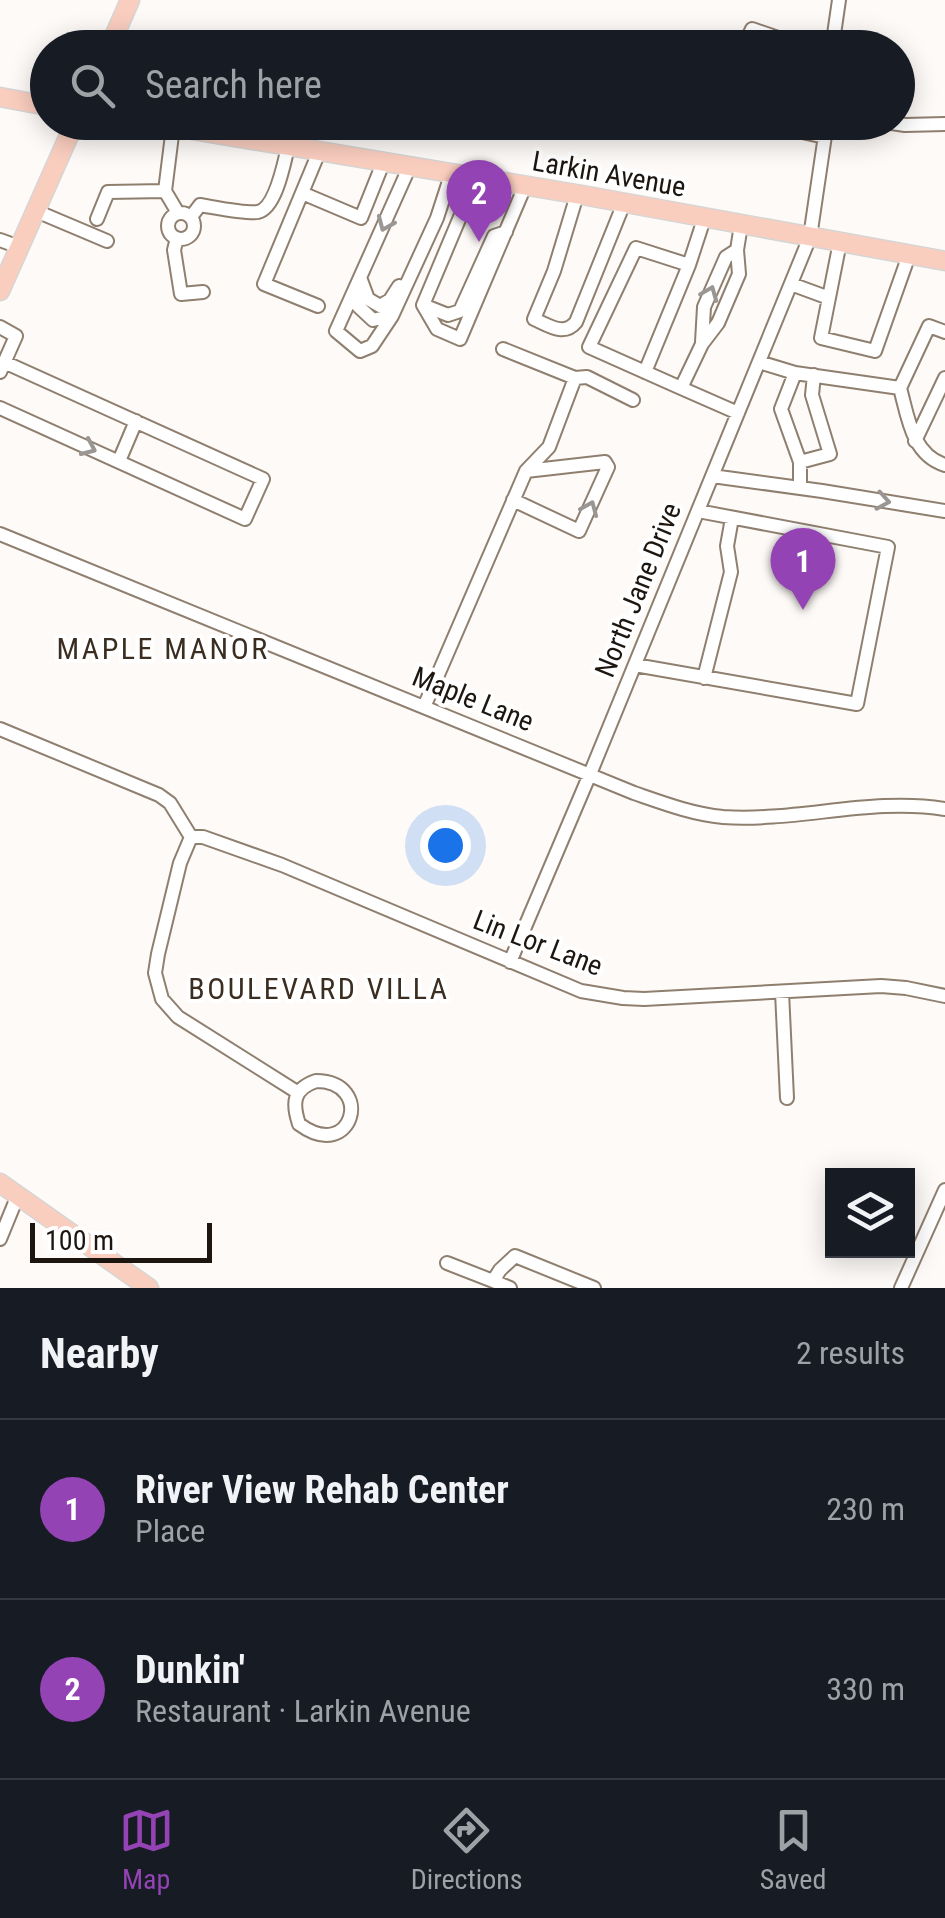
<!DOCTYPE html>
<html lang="en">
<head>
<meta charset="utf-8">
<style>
  :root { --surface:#171b24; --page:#20242c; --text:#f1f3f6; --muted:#9ea1a6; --line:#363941; --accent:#9343b3 }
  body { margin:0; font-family:"Roboto Condensed",sans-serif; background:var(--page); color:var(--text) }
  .controls { position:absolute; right:30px; bottom:30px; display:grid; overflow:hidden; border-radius:0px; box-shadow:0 5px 25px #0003 }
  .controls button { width:90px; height:90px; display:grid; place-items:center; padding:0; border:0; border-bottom:2px solid var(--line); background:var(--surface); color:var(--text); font:50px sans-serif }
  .scale { position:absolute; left:30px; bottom:25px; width:182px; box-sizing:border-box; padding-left:10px; border:5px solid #1d1610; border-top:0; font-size:28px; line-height:35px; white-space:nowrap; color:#1d1610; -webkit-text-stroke:8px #fff; paint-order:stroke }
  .you { position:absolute; left:445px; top:845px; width:35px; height:35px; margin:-25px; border:8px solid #fff; border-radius:50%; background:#1a73e8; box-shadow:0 0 0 15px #1a73e833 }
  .badge { display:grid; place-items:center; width:65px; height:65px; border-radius:50%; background:var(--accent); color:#fff; font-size:32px; font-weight:700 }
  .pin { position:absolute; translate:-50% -82px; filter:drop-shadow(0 2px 5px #0008) }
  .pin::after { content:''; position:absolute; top:52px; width:35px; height:30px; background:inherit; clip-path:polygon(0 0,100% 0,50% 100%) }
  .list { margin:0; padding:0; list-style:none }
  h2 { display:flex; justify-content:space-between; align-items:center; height:130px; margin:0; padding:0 40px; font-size:42px }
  h2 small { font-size:32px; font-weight:400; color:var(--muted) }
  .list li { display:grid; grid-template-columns:65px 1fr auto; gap:30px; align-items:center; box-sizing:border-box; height:180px; padding:0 40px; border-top:2px solid var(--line) }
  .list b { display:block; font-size:38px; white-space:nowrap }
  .list p { margin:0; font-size:32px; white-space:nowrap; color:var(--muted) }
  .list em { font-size:32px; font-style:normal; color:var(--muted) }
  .icon { flex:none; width:55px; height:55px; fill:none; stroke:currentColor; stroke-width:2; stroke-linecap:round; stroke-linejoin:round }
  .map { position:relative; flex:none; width:945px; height:1288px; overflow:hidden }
  .search { position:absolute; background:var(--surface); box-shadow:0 5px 25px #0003; left:30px; right:30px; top:30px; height:110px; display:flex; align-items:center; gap:25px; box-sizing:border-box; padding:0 35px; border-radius:55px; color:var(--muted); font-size:38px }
  .sheet { height:490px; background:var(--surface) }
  nav { display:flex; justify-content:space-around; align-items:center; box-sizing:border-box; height:140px; border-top:2px solid var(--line); background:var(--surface); font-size:28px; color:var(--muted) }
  nav a { display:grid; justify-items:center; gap:5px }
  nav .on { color:var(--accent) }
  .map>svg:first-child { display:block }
</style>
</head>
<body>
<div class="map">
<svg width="945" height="1288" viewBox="0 0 945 1288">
  <rect width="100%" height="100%" fill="#fefaf7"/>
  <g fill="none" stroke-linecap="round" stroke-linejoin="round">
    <g stroke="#8f7f6f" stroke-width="16">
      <path id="minor" d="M743 48 752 29 787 41 832 45
        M832 48 839 0
        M775 122 793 130 825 137
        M885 122 905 125 945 124
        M173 127 165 191 178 213
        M409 168 336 331 360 351 372 346 392 316 437 218 451 175
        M476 179 423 305 437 329 460 339 525 186
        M302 193 361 218 383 163
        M577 195 554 271 534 319C548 325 564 337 576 322L624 203
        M36 211 107 241
        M168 226a13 13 0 1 1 26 0a13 13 0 1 1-26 0Z
        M191 217 200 205C213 207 247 214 258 212 276 208 284 163 288 147
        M97 219 108 192 165 191
        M704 219 689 265 636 248 589 347 681 388 702 344 718 323 739 274 737 250 741 225
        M177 238 174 250 181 294 203 292
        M0 240 19 247
        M840 242 821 338 875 351 909 255
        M361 280 368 299 380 306 390 300 399 286
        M791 284 829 298
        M363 291 358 306 373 320 385 317 389 307
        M423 305 448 315 460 311 494 236 506 232
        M318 306 264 284 319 152
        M0 327 16 336 0 372
        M702 342 704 307 726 257 737 250
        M759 362 795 373 900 388 929 326 945 332
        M645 372 689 265
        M795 373 781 409 800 462V488
        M575 378 587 377 633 400
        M681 388 738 413
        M900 388C908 417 912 455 945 465
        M0 408 245 519 263 479 4 362
        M915 441 945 378
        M119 461 136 421
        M800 462 830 454 812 395 814 375
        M712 476 822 491 945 511
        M513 500 579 531 608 467 605 462 526 471
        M0 534 634 793C663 803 692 814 723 817 797 822 872 797 945 809
        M635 665 857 704 888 547 698 511
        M704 678 731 572 727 546 732 518
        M424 707 526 471 549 447 575 378 503 349
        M0 729 159 795 170 803 191 837 180 863 158 954 155 973 162 999 178 1017 297 1092
        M191 837H203L282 865 581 991 623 998 644 999 881 986 906 988 945 996
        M510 962 590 774 810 237 827 122
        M782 992 787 1098
        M316 1081C375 1081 353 1164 299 1124 292 1103 293 1089 316 1081Z
        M0 1239 18 1195
        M447 1263 493 1281 500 1270 515 1256 594 1288
        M493 1281 510 1288
        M901 1288 945 1190"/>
    </g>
    <g stroke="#d6d5d4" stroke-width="21">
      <path id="major" d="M109 48 130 0
        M0 97 48 106
        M145 122 582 195 945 261
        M0 291 75 122
        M0 1183 149 1288"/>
    </g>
    <use href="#minor" stroke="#fff" stroke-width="12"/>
    <use href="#major" stroke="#facebf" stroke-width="18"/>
  </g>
  <defs><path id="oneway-chevron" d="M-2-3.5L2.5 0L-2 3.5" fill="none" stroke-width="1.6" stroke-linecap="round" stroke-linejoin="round" transform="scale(2.5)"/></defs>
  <g stroke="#999693">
    <use href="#oneway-chevron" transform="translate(385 224) rotate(113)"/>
    <use href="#oneway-chevron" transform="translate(710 293) rotate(-68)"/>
    <use href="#oneway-chevron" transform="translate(89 448) rotate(24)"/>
    <use href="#oneway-chevron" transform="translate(883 501) rotate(10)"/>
    <use href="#oneway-chevron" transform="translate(590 508) rotate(-67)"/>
  </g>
  <g text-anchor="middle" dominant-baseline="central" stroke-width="8" stroke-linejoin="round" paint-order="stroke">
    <g font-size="28" fill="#1d1610" stroke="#fff">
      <text transform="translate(609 174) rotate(10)">Larkin Avenue</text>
      <text transform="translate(638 590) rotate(-68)">North Jane Drive</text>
      <text transform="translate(473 699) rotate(22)">Maple Lane</text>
      <text transform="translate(538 943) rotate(21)">Lin Lor Lane</text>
    </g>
    <g font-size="30" letter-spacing="2.5" fill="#3b2e20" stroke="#fff">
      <text x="163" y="648">MAPLE MANOR</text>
      <text x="319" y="988">BOULEVARD VILLA</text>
    </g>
  </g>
</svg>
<div class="controls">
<button><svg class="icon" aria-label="layers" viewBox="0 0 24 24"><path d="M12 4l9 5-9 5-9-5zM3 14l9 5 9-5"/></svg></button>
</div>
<div class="scale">100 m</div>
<div class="you"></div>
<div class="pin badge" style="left:803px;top:610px">1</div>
<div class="pin badge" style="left:479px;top:242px">2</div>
<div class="search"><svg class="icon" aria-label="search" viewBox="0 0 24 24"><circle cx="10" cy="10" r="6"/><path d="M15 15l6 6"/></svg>Search here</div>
</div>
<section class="sheet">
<h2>Nearby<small>2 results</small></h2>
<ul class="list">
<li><span class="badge">1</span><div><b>River View Rehab Center</b><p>Place</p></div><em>230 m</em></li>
<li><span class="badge">2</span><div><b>Dunkin'</b><p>Restaurant · Larkin Avenue</p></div><em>330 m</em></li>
</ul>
</section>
<nav>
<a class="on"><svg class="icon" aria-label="map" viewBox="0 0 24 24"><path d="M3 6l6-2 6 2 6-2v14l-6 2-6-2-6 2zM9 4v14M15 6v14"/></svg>Map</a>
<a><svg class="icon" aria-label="directions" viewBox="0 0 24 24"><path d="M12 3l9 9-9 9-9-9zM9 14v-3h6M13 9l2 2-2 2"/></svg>Directions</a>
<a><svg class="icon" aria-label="saved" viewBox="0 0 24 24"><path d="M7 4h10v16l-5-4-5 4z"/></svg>Saved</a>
</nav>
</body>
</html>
